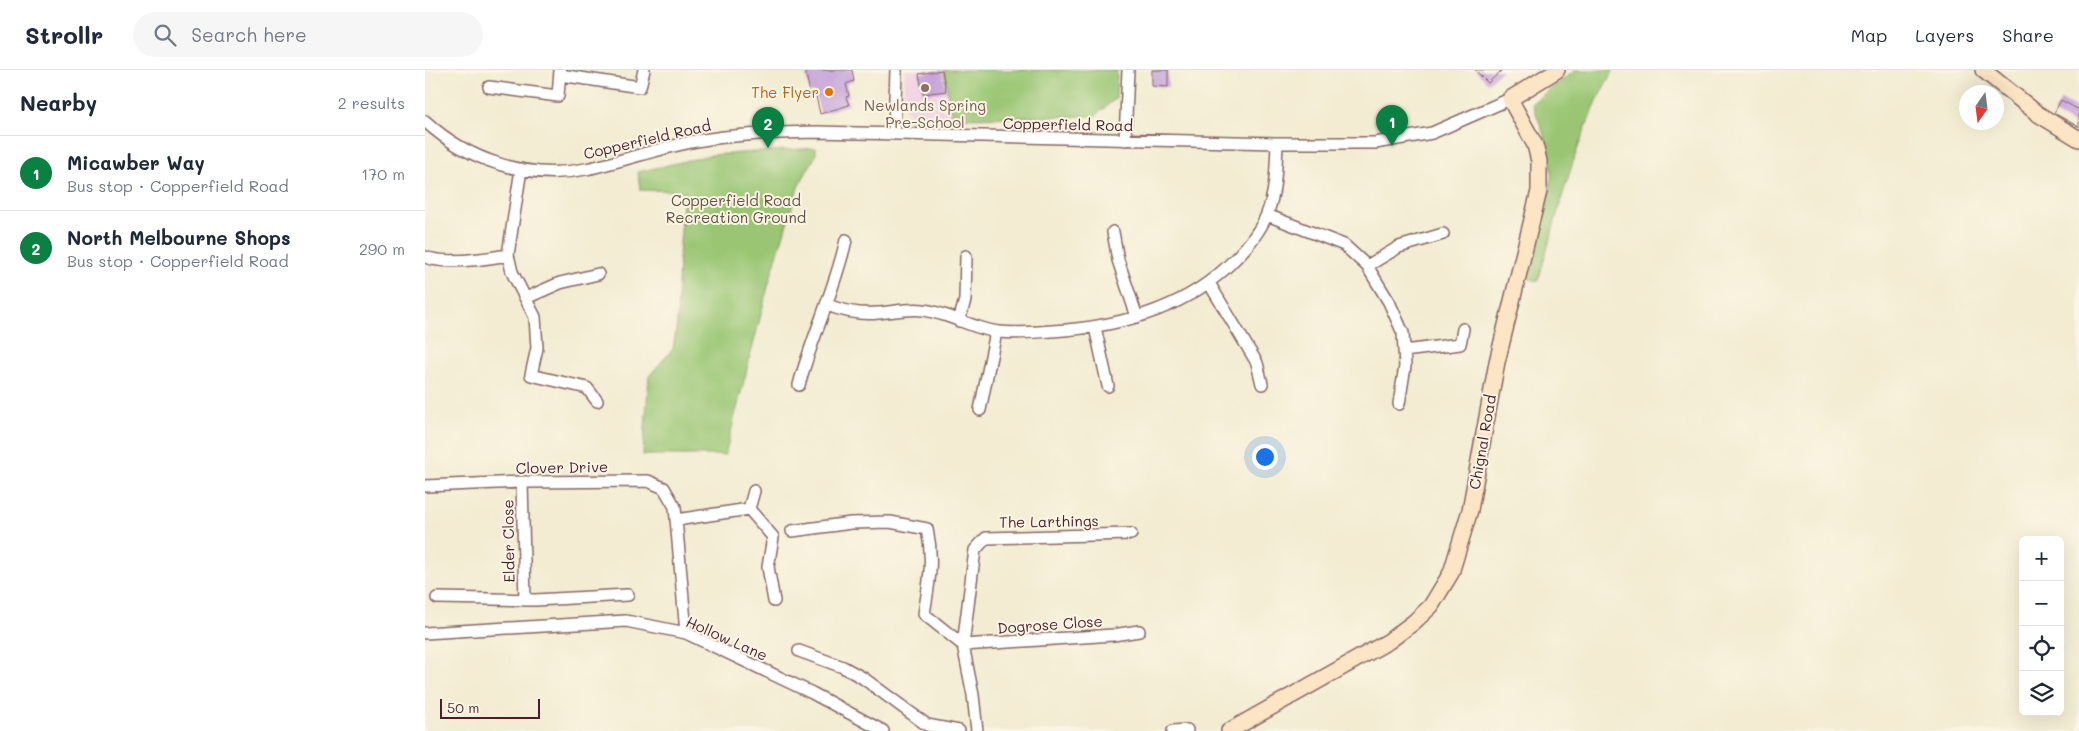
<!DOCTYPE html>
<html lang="en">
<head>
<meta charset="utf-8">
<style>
  :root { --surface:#fff; --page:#f6f6f7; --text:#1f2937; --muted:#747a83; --line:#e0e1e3; --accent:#0b8043 }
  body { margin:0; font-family:Mali,sans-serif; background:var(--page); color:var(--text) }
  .controls { position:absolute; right:15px; bottom:15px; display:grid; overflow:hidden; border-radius:8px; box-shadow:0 5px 20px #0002 }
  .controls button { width:45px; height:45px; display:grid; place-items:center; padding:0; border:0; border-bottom:1px solid var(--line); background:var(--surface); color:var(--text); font:25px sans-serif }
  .compass { position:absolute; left:1534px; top:15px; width:45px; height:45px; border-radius:50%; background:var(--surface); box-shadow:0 5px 20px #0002; rotate:194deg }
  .scale { position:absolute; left:15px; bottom:12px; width:100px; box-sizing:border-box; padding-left:5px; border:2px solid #4a1f2b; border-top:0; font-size:14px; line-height:18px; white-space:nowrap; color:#4a1f2b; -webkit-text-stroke:4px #fcf5e5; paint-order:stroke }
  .you { position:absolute; left:839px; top:386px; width:18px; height:18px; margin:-12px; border:4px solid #fff; border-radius:50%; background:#1a73e8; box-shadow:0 0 0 8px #1a73e833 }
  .badge { display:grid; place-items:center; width:32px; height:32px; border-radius:50%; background:var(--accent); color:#fff; font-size:16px; font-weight:700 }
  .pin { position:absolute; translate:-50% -41px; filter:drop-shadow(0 1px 2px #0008) }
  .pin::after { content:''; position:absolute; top:26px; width:18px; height:15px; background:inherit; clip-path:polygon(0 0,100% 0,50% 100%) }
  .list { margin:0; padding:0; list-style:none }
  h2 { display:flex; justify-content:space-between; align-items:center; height:65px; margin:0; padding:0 20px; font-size:21px }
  h2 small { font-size:16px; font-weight:400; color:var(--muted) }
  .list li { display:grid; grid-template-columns:32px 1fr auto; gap:15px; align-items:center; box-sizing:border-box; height:75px; padding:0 20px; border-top:1px solid var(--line) }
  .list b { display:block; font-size:19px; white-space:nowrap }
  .list p { margin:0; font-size:16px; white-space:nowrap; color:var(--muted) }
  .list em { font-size:16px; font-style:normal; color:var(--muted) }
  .icon { flex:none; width:28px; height:28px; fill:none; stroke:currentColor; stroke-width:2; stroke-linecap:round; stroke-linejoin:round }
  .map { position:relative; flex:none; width:1654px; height:661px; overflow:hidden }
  header { display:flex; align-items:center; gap:30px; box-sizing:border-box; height:70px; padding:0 25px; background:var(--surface); border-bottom:1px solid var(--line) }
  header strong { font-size:24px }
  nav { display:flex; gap:28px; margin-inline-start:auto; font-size:18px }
  .search { width:350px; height:45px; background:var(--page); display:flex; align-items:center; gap:12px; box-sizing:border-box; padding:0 18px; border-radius:28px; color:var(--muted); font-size:19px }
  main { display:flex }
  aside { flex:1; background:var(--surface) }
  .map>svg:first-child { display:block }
</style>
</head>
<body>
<header>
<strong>Strollr</strong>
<div class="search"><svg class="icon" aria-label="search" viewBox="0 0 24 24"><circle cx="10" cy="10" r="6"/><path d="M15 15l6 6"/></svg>Search here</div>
<nav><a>Map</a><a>Layers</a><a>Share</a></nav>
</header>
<main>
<aside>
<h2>Nearby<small>2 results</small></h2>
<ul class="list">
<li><span class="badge">1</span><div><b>Micawber Way</b><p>Bus stop · Copperfield Road</p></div><em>170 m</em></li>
<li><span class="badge">2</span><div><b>North Melbourne Shops</b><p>Bus stop · Copperfield Road</p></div><em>290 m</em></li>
</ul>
</aside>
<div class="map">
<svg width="1654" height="661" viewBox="0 0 1654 661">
  <rect width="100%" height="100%" fill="#fcf5e5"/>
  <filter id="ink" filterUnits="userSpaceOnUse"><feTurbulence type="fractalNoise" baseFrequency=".02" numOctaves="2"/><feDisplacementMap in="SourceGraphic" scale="10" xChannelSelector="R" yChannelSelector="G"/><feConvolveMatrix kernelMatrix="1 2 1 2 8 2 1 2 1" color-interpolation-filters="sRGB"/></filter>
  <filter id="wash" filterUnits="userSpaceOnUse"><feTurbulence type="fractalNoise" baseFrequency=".0096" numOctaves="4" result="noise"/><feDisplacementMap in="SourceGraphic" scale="20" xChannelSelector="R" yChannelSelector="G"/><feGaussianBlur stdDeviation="1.12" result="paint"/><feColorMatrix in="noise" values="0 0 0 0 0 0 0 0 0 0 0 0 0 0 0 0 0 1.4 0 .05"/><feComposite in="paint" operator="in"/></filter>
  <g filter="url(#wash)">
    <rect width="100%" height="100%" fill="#f3ecd2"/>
    <path fill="#f1d0e3" d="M480 0H692L691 28 670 46 487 50 478 35Z"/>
    <path fill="#9ac673" stroke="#72724f" d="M519 0H692L691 28 670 46 527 48Z
      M1151 0H1188C1151 64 1134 140 1113 211L1102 208C1110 178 1129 125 1126 96 1124 74 1115 54 1107 33Z
      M391 78V85L373 117 345 209 300 385H218L224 306 248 279 252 254 254 186 259 121 215 120 213 102 286 85Z"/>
    <g id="blocks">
      <path fill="#c29ed9" d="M380 0H427L429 11 421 14 424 26 421 27 424 35 395 44 390 22 385 23Z
        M517 0 521 21 498 24 494 4Z
        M727 0H743V17L727 16Z
        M1050 0H1077L1063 13Z
        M1636 30 1654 40V57L1629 43Z"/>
    </g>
  </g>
  <g filter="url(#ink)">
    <use href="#blocks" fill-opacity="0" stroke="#856765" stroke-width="1"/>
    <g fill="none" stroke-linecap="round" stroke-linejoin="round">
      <g stroke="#856765" stroke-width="14">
        <path id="street" d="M135 5 215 17 219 0
          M64 17 133 26 135 0
          M0 51C42 90 103 111 161 99 198 91 234 78 271 71 311 64 351 63 391 62L852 73H950L1007 63 1085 29
          M469 64 471 0
          M700 70 703 0
          M96 99 83 185 87 202 110 247 112 278 106 305 162 318 172 331
          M842 145 919 175 942 196 964 232 978 263 980 296 974 334
          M688 162 693 190 712 247
          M0 187C21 195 60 189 83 185
          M942 196 974 177 1018 164
          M784 213 832 293 837 314
          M101 228 135 213 173 204
          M402 235C418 241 435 245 453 243 468 242 484 238 498 240 524 243 548 259 574 262 592 264 610 262 627 261 694 257 762 239 809 190 823 176 835 162 842 144 851 122 851 97 852 73
          M534 251 540 230 541 186
          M670 257 683 316
          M979 281 1035 274 1038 259
          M374 315C387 266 410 220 421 170
          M555 340 571 262
          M97 412 100 530
          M0 416 97 412 223 411 239 418 250 437 261 563
          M324 439 329 421
          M251 450 324 439 348 467 343 497 349 531
          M367 461 426 453 465 452 502 459C509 491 504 512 499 544L538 575 688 565 714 561
          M12 528 110 530 203 525
          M0 563 201 551 261 563 387 623 458 661
          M374 581 418 597 438 608 502 655 534 661
          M552 661 548 625 538 575 550 480 561 468 706 464
          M748 661 762 660"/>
      </g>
      <g stroke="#856765" stroke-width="18">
        <path id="secondary" d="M1558 0 1613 44 1654 69
          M804 661 964 571 989 552 1006 536 1026 503 1045 440 1072 292 1114 121V91L1110 75 1085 29 1132 0"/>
      </g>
      <use href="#street" stroke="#fff" stroke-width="11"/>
      <use href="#secondary" stroke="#fce5c4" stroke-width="15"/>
    </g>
  </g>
  <circle fill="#8d6e63" stroke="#fcf5e5" stroke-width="2" cx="500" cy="18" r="5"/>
  <circle fill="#e8710a" stroke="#fcf5e5" stroke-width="2" cx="404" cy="22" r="5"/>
  <g text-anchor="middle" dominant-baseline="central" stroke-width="4" stroke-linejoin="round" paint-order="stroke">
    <g font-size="15" fill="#c56008" stroke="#fcf5e5" text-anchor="end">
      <text x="394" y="22">The Flyer</text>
    </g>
    <g font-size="15" fill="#785e54" stroke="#fcf5e5">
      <text x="500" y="35">Newlands Spring<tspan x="500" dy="17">Pre-School</tspan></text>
    </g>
    <g font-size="15" fill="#4a1f2b" stroke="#fcf5e5">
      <text transform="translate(643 54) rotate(1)">Copperfield Road</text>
      <text transform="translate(222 69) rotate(-13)">Copperfield Road</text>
      <text transform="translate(1057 372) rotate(-80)">Chignal Road</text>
      <text transform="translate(137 397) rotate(-1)">Clover Drive</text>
      <text transform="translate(624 451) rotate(-1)">The Larthings</text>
      <text transform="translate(83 471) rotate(-91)">Elder Close</text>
      <text transform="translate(625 554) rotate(-4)">Dogrose Close</text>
      <text transform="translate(302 568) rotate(24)">Hollow Lane</text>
    </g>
    <g font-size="15" fill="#625141" stroke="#fcf5e5">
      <text x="311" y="130">Copperfield Road<tspan x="311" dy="17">Recreation Ground</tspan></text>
    </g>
  </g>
</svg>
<div class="controls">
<button>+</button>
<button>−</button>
<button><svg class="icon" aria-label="locate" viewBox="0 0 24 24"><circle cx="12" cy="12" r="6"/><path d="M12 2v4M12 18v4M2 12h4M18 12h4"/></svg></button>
<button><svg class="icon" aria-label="layers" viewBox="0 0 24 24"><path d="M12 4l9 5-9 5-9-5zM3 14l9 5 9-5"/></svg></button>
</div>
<svg class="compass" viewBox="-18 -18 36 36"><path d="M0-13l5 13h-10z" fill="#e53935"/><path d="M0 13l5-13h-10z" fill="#747a83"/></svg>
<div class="scale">50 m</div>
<div class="you"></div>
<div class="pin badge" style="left:967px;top:76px">1</div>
<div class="pin badge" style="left:343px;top:78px">2</div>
</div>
</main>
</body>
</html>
